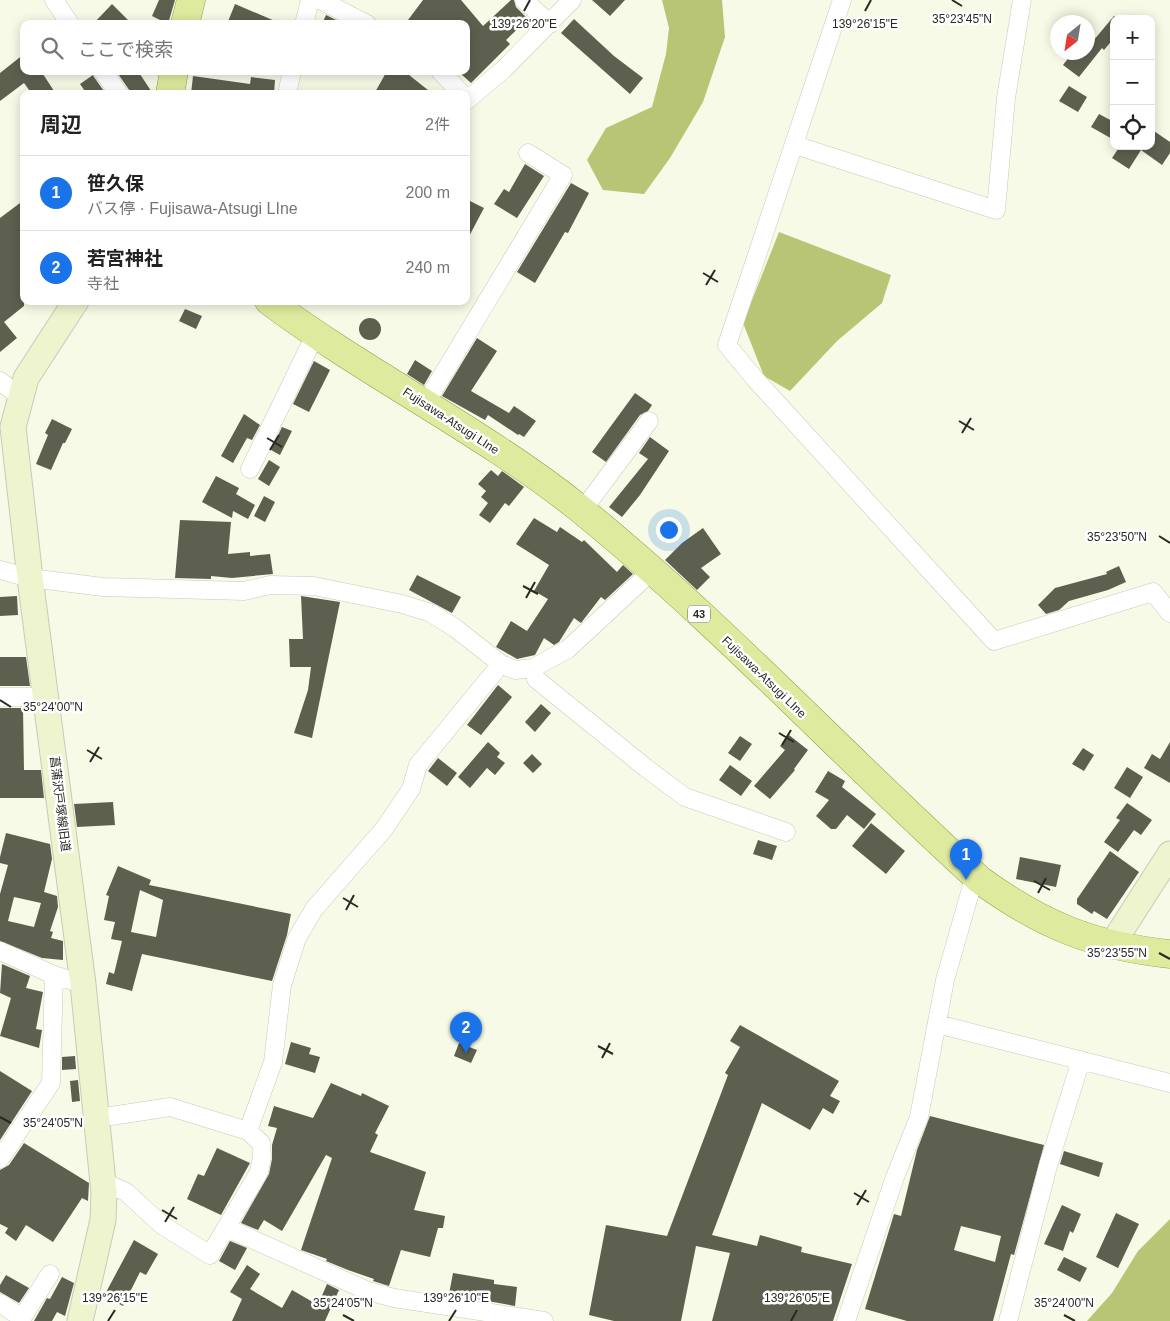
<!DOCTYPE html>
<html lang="ja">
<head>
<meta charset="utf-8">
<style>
  :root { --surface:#fff; --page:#f6f6f6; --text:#222; --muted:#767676; --line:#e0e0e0; --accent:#1a73e8 }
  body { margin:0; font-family:Arial,"Noto Sans JP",sans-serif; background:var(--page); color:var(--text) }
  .controls { position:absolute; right:15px; top:15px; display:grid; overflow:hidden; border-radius:10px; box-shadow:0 2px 12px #0003 }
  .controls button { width:45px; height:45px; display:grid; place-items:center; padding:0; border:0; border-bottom:1px solid var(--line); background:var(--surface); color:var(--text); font:25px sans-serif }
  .compass { position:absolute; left:1050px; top:15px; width:45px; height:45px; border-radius:50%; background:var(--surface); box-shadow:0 2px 12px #0003; rotate:210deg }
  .you { position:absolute; left:668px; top:529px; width:18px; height:18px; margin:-12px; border:4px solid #fff; border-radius:50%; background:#1a73e8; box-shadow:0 0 0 8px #1a73e833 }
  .badge { display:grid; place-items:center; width:32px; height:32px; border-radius:50%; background:var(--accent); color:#fff; font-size:16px; font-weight:700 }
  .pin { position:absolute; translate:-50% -41px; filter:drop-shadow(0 1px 2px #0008) }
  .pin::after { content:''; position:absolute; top:26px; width:18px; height:15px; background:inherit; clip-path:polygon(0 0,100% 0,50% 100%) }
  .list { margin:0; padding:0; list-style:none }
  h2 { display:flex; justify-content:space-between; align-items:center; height:65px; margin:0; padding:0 20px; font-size:21px }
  h2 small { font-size:16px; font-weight:400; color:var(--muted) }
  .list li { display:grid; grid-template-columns:32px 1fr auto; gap:15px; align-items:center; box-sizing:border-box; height:75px; padding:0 20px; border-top:1px solid var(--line) }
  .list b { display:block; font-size:19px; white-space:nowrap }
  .list p { margin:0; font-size:16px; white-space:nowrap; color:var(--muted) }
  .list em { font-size:16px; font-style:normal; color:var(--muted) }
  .icon { flex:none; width:28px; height:28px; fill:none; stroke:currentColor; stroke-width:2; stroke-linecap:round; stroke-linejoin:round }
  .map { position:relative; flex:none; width:1170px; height:1321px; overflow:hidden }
  .search { position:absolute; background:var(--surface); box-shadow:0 2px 12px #0003; left:20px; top:20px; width:450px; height:55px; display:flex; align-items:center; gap:12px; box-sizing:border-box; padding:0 18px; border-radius:10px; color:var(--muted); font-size:19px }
  .panel { position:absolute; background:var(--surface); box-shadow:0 2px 12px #0003; left:20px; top:90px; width:450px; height:215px; border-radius:10px }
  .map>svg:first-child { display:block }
</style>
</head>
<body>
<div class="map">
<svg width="1170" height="1321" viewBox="0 0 1170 1321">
  <rect width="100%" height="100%" fill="#f6fae6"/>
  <path fill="#b7c575" d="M662 0H722L725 37 703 102 670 158 644 194 603 190 587 160 606 128 652 107 666 54 669 28Z
    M779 232 891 275 882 303 837 341 790 391 764 376 743 323Z
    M1170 1219V1321H1087L1112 1293 1138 1251Z"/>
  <path fill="#5d604f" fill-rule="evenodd" d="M159 0H175L168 24 152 16Z
    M423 0H461L483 26 511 0H514L516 7 528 19 506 40 510 44 471 83 460 73 466 71V24H405Z
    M592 0H625L610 16Z
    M112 4 132 24H93Z
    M235 4 282 24H227Z
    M326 15 342 23V24H322Z
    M1114 16 1118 19H1114V38L1104 50 1102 48 1079 77 1063 65 1073 52H1088V47Z
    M574 19 614 56 643 78 630 94 561 33Z
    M24 54V71H41L56 94H32L24 83 0 101V73Z
    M116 71H143L140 74 153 94H132Z
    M387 71H404L433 94H374Z
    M93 75 94 77 106 94H87L80 84Z
    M193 76 250 84 251 77 275 80 274 94H191Z
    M1069 86 1087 97 1078 112 1059 101Z
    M1099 114 1114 122V140L1091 127Z
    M1151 129 1170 142V153L1162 165 1141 150 1129 169 1112 158 1120 146H1151Z
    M525 164 544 176 517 218 494 204 504 189 509 192Z
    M571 183 589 193 568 233 565 232 535 283 517 272Z
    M466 199 484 208 466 242Z
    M24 200V306L4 322 17 338 0 352V218Z
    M185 309 202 316 196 329 179 321Z
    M359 329a11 11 0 1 1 22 0a11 11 0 1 1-22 0Z
    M477 338 497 351 471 391 509 413 514 406 536 421 524 437 519 434 518 435 488 415 485 420 442 396Z
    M415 360 432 371 424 385 407 374Z
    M314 361 330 370 309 412 293 404Z
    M635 393 652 405 648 411 640 415 606 462 592 452Z
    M244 414 260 425 252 440 247 438 233 463 221 456Z
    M52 419 72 429 65 443H63L51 470 36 464 48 435 45 433Z
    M282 427 292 431 280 455 271 450Z
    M650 437 669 451 640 495 622 517 609 507 648 459 639 453Z
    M269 460 280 467 269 486 258 479Z
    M491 470 498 476 502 471 524 487 509 506 505 503 490 523 479 515 488 503 481 497 486 491 478 484Z
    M216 476 239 488 236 494 255 505 248 519 233 511 232 518 202 502Z
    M264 496 275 502 265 522 254 516Z
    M534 518 557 532 560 527 582 542 584 540 617 572 623 565 633 574 605 600 601 597 581 623 574 618 559 642 554 645 544 638 535 655 517 659 496 647 511 621 527 631 548 599 534 591 549 565 516 544Z
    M180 520 231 522 228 554 250 552V556L270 554 273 574 232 578 211 576V579L175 578Z
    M703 528 721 554 701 568 710 577 697 590 665 560 682 543Z
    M1119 566 1126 582 1108 590 1069 601 1059 610 1046 614 1038 605 1055 588 1107 574 1106 572Z
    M417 575 461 597 452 613 409 590Z
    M17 596 18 615 0 616V597Z
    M301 596 340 602 312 738 294 733 308 690 311 667H290L289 639H303Z
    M0 657H26L30 686H0Z
    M498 685 512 697 481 735 467 725Z
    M541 704 551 713 535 732 525 722Z
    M0 708H23L24 770H41L44 798H0Z
    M789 735 808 750 794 769 795 770 770 799 754 786 785 750 780 746Z
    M740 736 752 744 740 761 728 753Z
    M488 742 500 753 497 757 505 763 495 775 487 768 470 788 458 777Z
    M1170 742V783L1144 768 1152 754 1160 759Z
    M1083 748 1094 755 1084 771 1072 764Z
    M532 754 542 764 533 773 523 763Z
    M438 758 457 773 447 786 428 771Z
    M730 765 752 781 741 796 719 780Z
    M1127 767 1143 777 1130 798 1114 788Z
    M828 771 845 781 842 787 876 814 864 829 847 815 836 829H831L816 816 829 800 815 792Z
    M113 802 115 825 77 827 74 804Z
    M1127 803 1152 820 1141 835 1134 830 1118 852 1104 842 1120 820 1116 818Z
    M871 823 905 851 886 874 852 846Z
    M6 833 50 844 52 859 44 892 57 896 58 907 50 931 53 932 51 938 63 941V960L42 958 0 941V894L8 865 0 863V857ZM14 897 41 903 34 927 8 921Z
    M758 840 777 846 772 860 753 854Z
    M1110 851 1139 872 1107 919 1094 911 1092 914 1077 904V899Z
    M1020 857 1061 865 1056 887 1016 879Z
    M118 866 151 880 149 885 291 914 287 935 272 981 142 954 132 991 106 984 109 972 114 974 122 941 111 939 115 922 104 920 109 896 106 895ZM140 890 163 900 156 937 131 932Z
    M2 964 30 976 26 988 43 992 36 1029 42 1030 39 1048 0 1036 11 998 0 993Z
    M740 1025 839 1081 830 1096 840 1101 833 1114 823 1108 810 1130 762 1103 712 1235 757 1246 760 1235 802 1247 801 1252 852 1264 833 1321H712L730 1253 696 1246 681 1321H614L589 1315 606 1225 667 1236 728 1075 725 1073 740 1047 730 1041Z
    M291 1042 311 1048 309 1054 320 1057 315 1073 285 1064Z
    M459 1043 477 1050 471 1063 454 1056Z
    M75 1056 76 1069 62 1070V1057Z
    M0 1071 32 1091 0 1140Z
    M78 1080 80 1101 72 1102 70 1081Z
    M331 1083 361 1096 362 1093 389 1106 375 1133 378 1135 370 1152 426 1172 414 1210 445 1216 443 1228H438L430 1257 401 1250 389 1286 373 1281 374 1279 348 1270 326 1261 327 1259 301 1250 332 1158 326 1155 282 1231 264 1220 258 1230 241 1223 269 1174 272 1159V1145L277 1128 268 1126 274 1106 313 1118Z
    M930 1116 1044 1145 1014 1255 1011 1254 993 1321H907L865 1309 894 1214 901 1216 917 1150ZM961 1226 1001 1236 995 1262 954 1250Z
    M24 1143 89 1183 88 1201 82 1198 53 1242 26 1225 16 1241 5 1233 8 1228 0 1224V1170L9 1165Z
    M217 1148 250 1163 221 1215 187 1199 198 1174 204 1176Z
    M1064 1151 1103 1163 1099 1177 1060 1164Z
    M1062 1205 1081 1214 1073 1233 1070 1231 1063 1251 1044 1244Z
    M1116 1213 1139 1224 1118 1268 1096 1257Z
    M134 1240 158 1254 146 1275 140 1272 123 1306 104 1296Z
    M230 1241 247 1248 235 1270 219 1261Z
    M1064 1257 1087 1268 1080 1282 1057 1270Z
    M247 1265 260 1274 250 1289 282 1308 292 1290 318 1305 327 1284 339 1290 325 1321H232L242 1299 230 1292Z
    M453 1273 494 1280V1284L517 1287 515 1306 449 1294Z
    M6 1275 29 1288 19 1303 0 1292V1285Z
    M62 1277 74 1283 65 1316 57 1312 52 1321H34L47 1298 50 1299Z"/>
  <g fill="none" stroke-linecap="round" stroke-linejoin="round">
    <g stroke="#c7cbb8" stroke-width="19">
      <path id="street" d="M54 0 70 24
        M320 0 367 24
        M524 0 550 24
        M842 0 727 345 755 379 994 641 1153 592 1170 613
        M304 24 310 0
        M103 71 119 94
        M440 71 462 94
        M287 94 292 71
        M466 101 504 69 572 0
        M795 145 996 210 1006 98 1022 0
        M0 381 20 397
        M425 404 563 175 528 153
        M250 469 316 333
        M582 511 649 421
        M0 570 30 578 103 587 244 591 270 585 314 586 402 604 431 613 455 628 501 664 515 670 533 668 568 649 653 570
        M533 668 536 679 646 768 685 797 786 832
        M0 697H46
        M0 951 54 975 83 984
        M937 1024 1170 1083
        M98 1118 170 1107 248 1131 273 1062 282 985 297 938 314 909 384 829 411 789 418 765 501 664
        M0 1159 51 1083 54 975
        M103 1182 126 1192 162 1225 210 1255 259 1172 262 1157 261 1143 248 1131
        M227 1228 368 1291 394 1298 544 1321
        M0 1303 22 1318
        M20 1321 50 1274
        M846 1321 895 1177 919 1117 945 980 975 875
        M1008 1321 1048 1166 1081 1060"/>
    </g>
    <g stroke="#c7cbb8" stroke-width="27">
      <path id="secondary" d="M76 301 26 378 13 427 30 578 83 984 104 1193 103 1220 80 1321
        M1111 946 1170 854"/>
    </g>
    <g stroke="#909d48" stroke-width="29">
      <path id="primary" d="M185 24 191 0
        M170 94 174 71
        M269 301C368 375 484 432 580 509 721 623 845 758 980 880 1042 925 1093 946 1170 954"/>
    </g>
    <use href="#street" stroke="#fff" stroke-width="18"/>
    <use href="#secondary" stroke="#eef4ce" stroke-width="25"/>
    <use href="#primary" stroke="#deea9e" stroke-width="28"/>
  </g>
  <path fill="none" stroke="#282922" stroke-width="2" d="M952 0 962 6M524 11 530 0M865 11 871 0M703 273 718 282M706 285 715 270M959 421 974 430M962 433 971 418M267 438 282 447M270 450 279 435M1159 536 1170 543M523 586 538 594M526 598 535 582M0 700 11 707M779 733 794 742M782 745 791 730M87 750 102 759M90 762 99 747M1034 881 1050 890M1038 893 1046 878M343 898 358 907M346 910 354 895M1159 953 1170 959M598 1046 613 1054M602 1058 610 1043M0 1117 11 1123M854 1193 869 1202M857 1205 866 1190M162 1210 177 1219M165 1222 174 1207M343 1315 354 1321M1064 1315 1075 1321M108 1321 115 1310M449 1321 456 1310M791 1321 797 1310"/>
  <g text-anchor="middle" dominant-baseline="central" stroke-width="5" stroke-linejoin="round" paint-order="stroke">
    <rect fill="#fff" stroke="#686964" stroke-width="1" x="688" y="605.5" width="22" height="17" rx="4"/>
    <g font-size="11" font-weight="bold" fill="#282922">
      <text x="699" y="614">43</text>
    </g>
    <g font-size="12" fill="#282922" stroke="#fff">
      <text transform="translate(451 421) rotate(33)">Fujisawa-Atsugi LIne</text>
      <text transform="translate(764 677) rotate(44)">Fujisawa-Atsugi LIne</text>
      <text transform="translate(60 804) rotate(83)">菖蒲沢戸塚線旧道</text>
    </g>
  </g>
  <g font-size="12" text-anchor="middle" fill="#282922" stroke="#fff" stroke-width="5" stroke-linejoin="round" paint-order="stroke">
    <text x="962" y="23">35°23'45"N</text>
    <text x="524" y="28">139°26'20"E</text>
    <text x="865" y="28">139°26'15"E</text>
    <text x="1117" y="541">35°23'50"N</text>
    <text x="53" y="711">35°24'00"N</text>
    <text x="1117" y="957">35°23'55"N</text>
    <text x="53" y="1127">35°24'05"N</text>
    <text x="115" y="1302">139°26'15"E</text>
    <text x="456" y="1302">139°26'10"E</text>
    <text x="797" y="1302">139°26'05"E</text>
    <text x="343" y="1307">35°24'05"N</text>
    <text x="1064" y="1307">35°24'00"N</text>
  </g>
</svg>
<div class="controls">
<button>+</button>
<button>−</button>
<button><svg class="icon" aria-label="locate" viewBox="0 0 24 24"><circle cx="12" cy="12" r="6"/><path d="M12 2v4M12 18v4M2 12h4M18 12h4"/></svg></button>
</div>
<svg class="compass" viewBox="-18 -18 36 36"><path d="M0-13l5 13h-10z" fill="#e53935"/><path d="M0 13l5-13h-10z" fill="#767676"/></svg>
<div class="you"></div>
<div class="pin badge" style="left:966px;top:880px">1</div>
<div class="pin badge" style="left:466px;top:1053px">2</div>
<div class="search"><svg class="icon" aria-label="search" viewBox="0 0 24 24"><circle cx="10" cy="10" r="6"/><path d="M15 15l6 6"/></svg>ここで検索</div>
<section class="panel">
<h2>周辺<small>2件</small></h2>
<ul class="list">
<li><span class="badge">1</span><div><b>笹久保</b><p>バス停 · Fujisawa-Atsugi LIne</p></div><em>200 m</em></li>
<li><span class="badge">2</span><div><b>若宮神社</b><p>寺社</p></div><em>240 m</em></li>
</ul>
</section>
</div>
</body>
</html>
